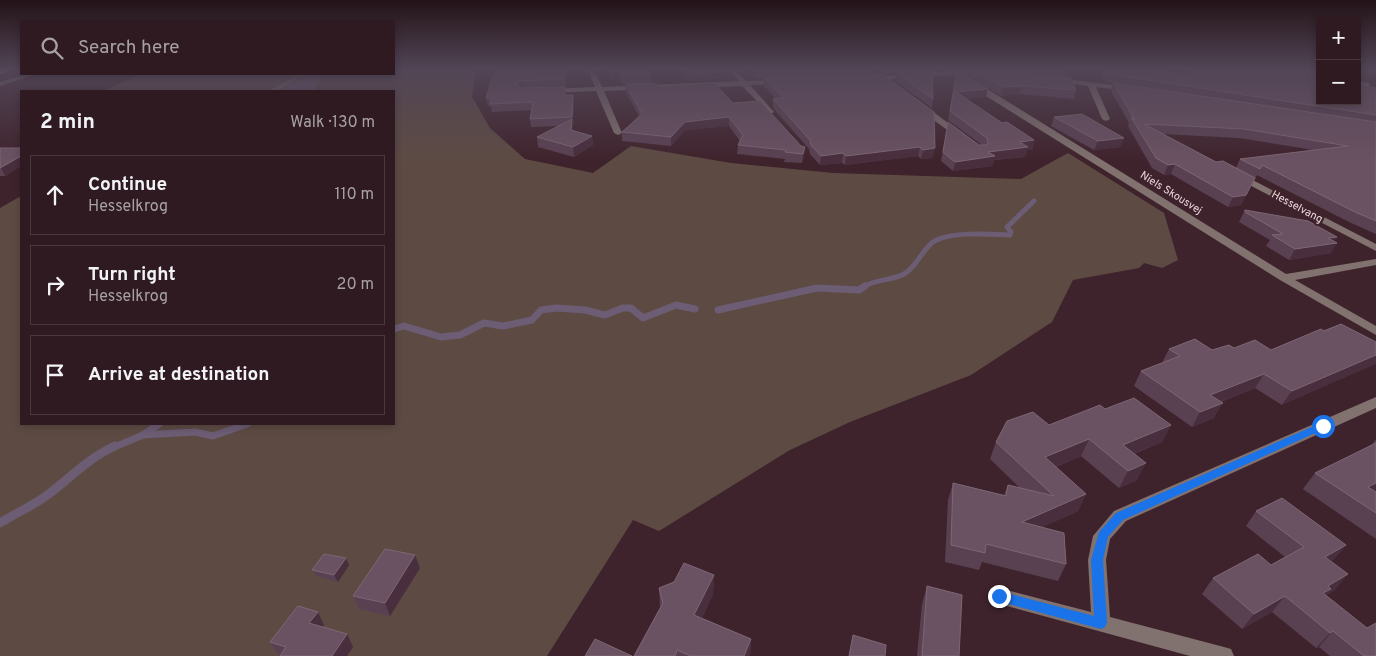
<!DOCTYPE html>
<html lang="en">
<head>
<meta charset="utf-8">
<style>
  :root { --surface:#2f1a21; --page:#37232a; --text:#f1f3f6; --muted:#a7a1a5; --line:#4a383f }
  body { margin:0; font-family:Overpass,sans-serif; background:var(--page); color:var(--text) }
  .controls { position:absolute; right:15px; top:15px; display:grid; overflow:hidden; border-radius:0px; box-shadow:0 2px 8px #0003 }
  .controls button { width:45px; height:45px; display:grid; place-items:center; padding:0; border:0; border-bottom:1px solid var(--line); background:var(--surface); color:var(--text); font:25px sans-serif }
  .stop { position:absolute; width:15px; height:15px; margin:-11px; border:4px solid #1a73e8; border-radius:50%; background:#fff }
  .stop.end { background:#1a73e8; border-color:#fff; box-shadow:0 1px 5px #0008 }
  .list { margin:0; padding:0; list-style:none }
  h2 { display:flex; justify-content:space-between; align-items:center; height:65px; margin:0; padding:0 20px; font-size:21px }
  h2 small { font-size:16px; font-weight:400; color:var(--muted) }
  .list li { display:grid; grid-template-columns:32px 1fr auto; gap:15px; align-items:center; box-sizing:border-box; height:80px; margin:0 10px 10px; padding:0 10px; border:1px solid var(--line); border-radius:0px }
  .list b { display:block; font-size:19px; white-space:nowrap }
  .list p { margin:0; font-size:16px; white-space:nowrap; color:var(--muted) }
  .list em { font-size:16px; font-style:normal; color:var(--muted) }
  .icon { flex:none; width:28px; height:28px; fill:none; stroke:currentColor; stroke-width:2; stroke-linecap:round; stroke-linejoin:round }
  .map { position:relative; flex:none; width:1376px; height:656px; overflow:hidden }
  .search { position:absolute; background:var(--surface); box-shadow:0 2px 8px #0003; left:20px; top:20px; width:375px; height:55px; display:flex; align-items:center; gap:12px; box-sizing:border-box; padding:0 18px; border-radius:0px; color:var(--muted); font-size:19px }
  .panel { position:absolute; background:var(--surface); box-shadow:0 2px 8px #0003; left:20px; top:90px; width:375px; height:335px; border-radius:0px }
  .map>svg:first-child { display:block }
</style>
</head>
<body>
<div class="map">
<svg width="1376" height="656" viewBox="0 0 1376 656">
  <rect width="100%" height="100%" fill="#3f232c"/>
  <path fill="#5d4b43" d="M394 70H476L472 97 490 128 525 159 593 173 631 146 731 163 833 173 1021 179 1068 153 1164 213 1178 260 1162 268 1144 263 1139 268 1073 280 1052 322 971 375 850 422 790 450 659 531 633 520 547 656H0V208L21 196V424H394V91H103L141 74H394Z"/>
  <path fill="#6c5c74" d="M309 74H323L313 91H280Z"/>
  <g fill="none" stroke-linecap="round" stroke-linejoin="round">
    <path stroke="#6c5c74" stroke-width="5" d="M863 287C876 279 891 281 904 274 916 268 922 250 933 242 950 231 990 234 1010 235L1011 232 1007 227 1034 201"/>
    <path stroke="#6c5c74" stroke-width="7" d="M718 310 817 288 859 290 865 286
      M394 329 404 326 441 337 460 335 484 323 503 326 532 320 541 310 556 308 585 310 605 315 623 308H631L643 318 676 305 695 309
      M143 435 159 424
      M112 448 143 435 195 432 213 436 247 424"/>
    <path stroke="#6c5c74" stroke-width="9" d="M0 523C16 513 35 505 50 493 71 477 90 457 115 446"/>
    <path fill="#81716f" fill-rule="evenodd" d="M588 70H594L602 87 739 81 729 70H735L746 81 780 80 784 82 780 84 750 85 774 112 770 114 742 86 604 91 622 133 618 135 614 133 596 91 548 93 544 91 548 89 595 87Z
      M963 70H985L988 72 985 74 970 73 870 81 866 79 870 77Z
      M27 74H37L0 86V82Z
      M298 74H306L278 91H269Z
      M1057 78 1129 87 1133 89 1129 91 1096 87 1110 119 1106 121 1102 119 1088 86 1055 81 1053 80Z
      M1357 81 1369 83 1370 85 1366 87 1357 85Z
      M970 82H976L1286 274 1376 259V265L1295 280 1376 326V335L1280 280 970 86Z
      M917 104H923L964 135 957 137 917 108Z
      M1239 173 1376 244V251L1236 178 1234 176Z
      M1376 397V408L1126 521 1110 539 1106 560 1110 617 1224 647 1231 649 1234 656H1190L992 602 990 596 992 590 999 588 1091 612 1088 560 1093 536 1114 511Z"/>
    <path fill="#f7cfcd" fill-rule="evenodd" d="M0 70H11L0 74Z"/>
  </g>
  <path fill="#5a4152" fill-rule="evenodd" d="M567 70 566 86 523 88 565 95 574 103 572 131 592 136 593 145 574 157 538 147 537 137 559 126 531 127 530 119 532 110 492 112 491 106H488L486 98 495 74Z
    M607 70H647L651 75V83L659 87 733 103 760 101 804 156 802 163 784 162 785 159 737 154 738 145 740 141 729 126 685 130 671 146 622 141V132L639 116 626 92V84H623L620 79 612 80Z
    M682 70H731L733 71 732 78 691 81Z
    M737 70H872L871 74 933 158 921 159 918 156 845 165 842 163 820 165 810 154 809 149 773 108V99H776L764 86V78L757 79 753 76 744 77Z
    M879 70H919V71L933 99 932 108 895 81 896 73 885 74Z
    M957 70 986 97 967 99 1002 123 1034 140 1032 150H1027L1025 157 994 160 992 166 953 171 941 161 948 122 979 145H982L948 120Z
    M969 70H1068L1066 77 1076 90 1074 99 1019 94 1001 96 968 75Z
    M1099 70H1151L1188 75 1189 70H1187H1320V101L1376 88V234L1349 222 1257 175 1241 205 1228 207 1171 174 1164 175 1152 168 1128 126 1129 123 1111 91 1113 83 1105 82ZM1163 134 1239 138 1313 150 1240 159 1236 168 1216 162Z
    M1357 70H1376V75L1357 73Z
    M1054 117 1124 138 1120 147 1094 150 1051 126Z
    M0 148H21V166L5 176H0Z
    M1245 210 1334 241 1331 253 1289 260 1266 246 1270 240 1239 222Z
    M1341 324 1282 405 1255 388 1221 402 1214 418 1192 427 1134 386 1141 371 1162 363 1169 349 1212 350 1234 348 1271 350Z
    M1105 409 1171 425 1162 442 1134 454 1137 480 1119 488 1081 456 1056 467 1086 494 1078 511 1042 527 1066 564 1058 581 982 562 979 570 945 562 948 500 953 483 1004 495 1008 485 1020 488 990 459 996 442Z
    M1376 439V539L1303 489 1315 473 1371 446Z
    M1256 511 1346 545 1333 560 1331 561 1335 590 1326 595 1376 656H1330L1319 647 1316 648 1272 612 1242 629 1202 594 1213 578 1271 565 1285 557 1246 526Z
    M415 555 420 568 390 616 359 609 353 596Z
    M346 558 349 565 338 582 316 576 312 570Z
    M714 575 713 594 702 618 751 639 750 656H634L660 608 659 588Z
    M927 586 959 656H917L922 604Z
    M324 625 323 627 347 634 353 647 347 656H280V655H278L270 642Z"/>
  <path fill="#492e3d" d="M566 70H567L566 86 565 79Z
    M744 70H754L753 76 744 77Z
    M620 71V79L612 80V72Z
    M733 71 732 78 691 81V74Z
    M522 81 523 88 517 93 516 85Z
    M1022 86 1019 94 1001 96 1003 87Z
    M988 89 986 97 954 100 956 92Z
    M573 95 574 103 573 125 572 117Z
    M729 117V126L685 130 671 146V137L685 122Z
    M592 136 593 145 574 157 573 147Z
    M1124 138 1120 147 1094 150 1098 141Z
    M1034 140 1032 150H1027L1025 157 994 160 992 166 953 171 955 162 1020 142Z
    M805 147 804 156 802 163 803 154Z
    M920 147 918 156 845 165 846 156Z
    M935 148 933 158 921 159 923 150Z
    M843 153 842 163 820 165 821 156Z
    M21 156V166L5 176 1 168Z
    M1175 164 1171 174 1164 175 1168 165Z
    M1255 178 1241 205 1228 207 1233 197Z
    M1337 237 1333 243H1337L1331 253 1289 260 1295 249 1328 238Z
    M1376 355V364L1282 405 1292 391Z
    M1264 374 1255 388 1202 409 1210 395Z
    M1223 403 1214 418 1192 427 1200 412Z
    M1171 425 1162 442 1116 461 1123 445Z
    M1089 439 1081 456 1038 474 1045 457Z
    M1146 463 1137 480 1119 488 1128 471Z
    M1376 483V492L1368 487Z
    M1086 494 1078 511 1015 540 1022 522Z
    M1346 545 1333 560 1312 572 1325 557Z
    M415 555 420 568 390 616 385 603Z
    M346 558 349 565 338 582 334 575Z
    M1348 574 1335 590 1327 594 1318 605 1310 609 1328 586Z
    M714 575 713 594 694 634V615Z
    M1285 596 1272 612 1242 629 1254 614Z
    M318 612 324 625 316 636 309 623Z
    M1333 631 1319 647 1316 648 1330 633Z
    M347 634 353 647 347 656H332Z
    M751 639 750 656H744Z"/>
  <path fill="#6a5262" stroke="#7e6775" d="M495 70H566L565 79 522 81 516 85 522 88 565 87V95H573L572 117 530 119 533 102 490 104 492 98H486L493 75 495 74Z
    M611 70H647L651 75 622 76 620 71 612 72Z
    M687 70H731L733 71 691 74Z
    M754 70H826L757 72Z
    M930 70 932 71 933 99 896 73Z
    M957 70 988 89 956 92 1002 123 1007 122 1034 140 1020 142 1028 147 988 152 995 156 955 162 943 152 948 122 979 145H986L988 144 987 138 950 111Z
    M973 70H992L1071 78 1076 90 1022 86 1003 87Z
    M1105 70H1151L1189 75 1191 70H1320V101H1357V84L1376 88V115L1108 74Z
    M882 74 934 112 935 148 923 150 920 147 846 156 843 153 821 156 811 145 810 140 773 99 784 98 764 78Z
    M656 83 659 87 714 83 733 103 760 101 801 146 805 147 803 154 785 152 786 150 738 145 743 135 729 117 685 122 671 137 622 132 642 114 626 84Z
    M1113 83 1376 122V221L1355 212 1262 165 1260 169 1240 159 1348 146 1244 129 1144 124 1216 162 1223 161 1255 178 1246 195 1233 197 1175 164 1168 165 1156 158 1131 117 1135 120Z
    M1082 114 1124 138 1098 141 1054 117Z
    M572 119 571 130 592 136 573 147 537 137Z
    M0 148H21V156L0 168Z
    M1245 210 1308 221 1337 237 1328 238 1337 243 1295 249 1272 235 1283 234 1245 212Z
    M1341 324 1376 342V355L1292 391 1264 374 1210 395 1223 403 1200 412 1141 371 1180 356 1169 349 1195 339 1212 350 1229 345 1234 348 1255 340 1271 350 1321 329 1324 331Z
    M1134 398 1171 425 1123 445 1146 463 1128 471 1089 439 1045 457 1086 494 1022 522 1064 533 1066 564 986 544 985 553 951 545 953 483 1006 496 1008 485 1054 496 996 442 1007 421 1033 412 1049 425 1100 405 1105 409Z
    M1376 443V483L1368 487 1376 492V513L1315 473Z
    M1282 498 1346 545 1325 557 1348 574 1328 586 1331 589 1323 593 1367 628 1376 623V656H1364L1333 631 1330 633 1285 596 1254 614 1213 578 1258 554 1271 565 1304 547 1256 511Z
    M385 549 415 555 385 603 353 596Z
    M324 554 346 558 334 575 312 570Z
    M684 563 714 575 694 615 751 639 744 656H691L677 650 675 656H634L663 603 659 588 674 582Z
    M927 586 962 595 959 656H922Z
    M298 606 318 612 309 623 347 634 332 656H280L286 647 270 642Z
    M853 635 886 645 885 656H849Z
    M595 639 632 656H585Z"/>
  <linearGradient id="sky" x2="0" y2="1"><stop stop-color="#231318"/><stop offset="0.43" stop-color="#524556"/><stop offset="1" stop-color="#524556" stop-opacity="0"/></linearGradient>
  <rect width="1376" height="161" fill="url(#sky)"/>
  <path fill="#1a73e8" d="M1323 422 1328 426 1326 428 1123 520 1108 537 1103 560 1107 623 1105 627 1101 629 994 600 993 596 994 593 999 591 1094 616 1091 560 1099 532 1116 513Z"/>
  <g text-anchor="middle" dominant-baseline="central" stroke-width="4.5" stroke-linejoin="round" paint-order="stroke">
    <g font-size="11" fill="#ecd9de" stroke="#3f232c">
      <text transform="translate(1171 193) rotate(32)">Niels Skousvej</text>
      <text transform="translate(1297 207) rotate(28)">Hesselvang</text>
    </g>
  </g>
</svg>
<div class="controls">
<button>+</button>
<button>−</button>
</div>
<div class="stop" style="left:1323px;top:426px"></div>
<div class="stop end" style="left:999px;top:596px"></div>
<div class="search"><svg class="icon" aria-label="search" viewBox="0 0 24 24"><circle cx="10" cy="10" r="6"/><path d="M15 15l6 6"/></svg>Search here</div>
<section class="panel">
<h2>2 min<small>Walk · 130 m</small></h2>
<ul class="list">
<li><svg class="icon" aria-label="ahead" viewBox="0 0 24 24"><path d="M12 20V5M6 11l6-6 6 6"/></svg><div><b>Continue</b><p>Hesselkrog</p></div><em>110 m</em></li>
<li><svg class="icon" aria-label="right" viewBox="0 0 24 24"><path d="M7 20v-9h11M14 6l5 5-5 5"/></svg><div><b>Turn right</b><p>Hesselkrog</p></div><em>20 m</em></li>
<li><svg class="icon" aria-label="arrive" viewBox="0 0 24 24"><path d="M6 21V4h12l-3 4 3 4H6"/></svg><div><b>Arrive at destination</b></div></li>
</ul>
</section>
</div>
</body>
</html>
